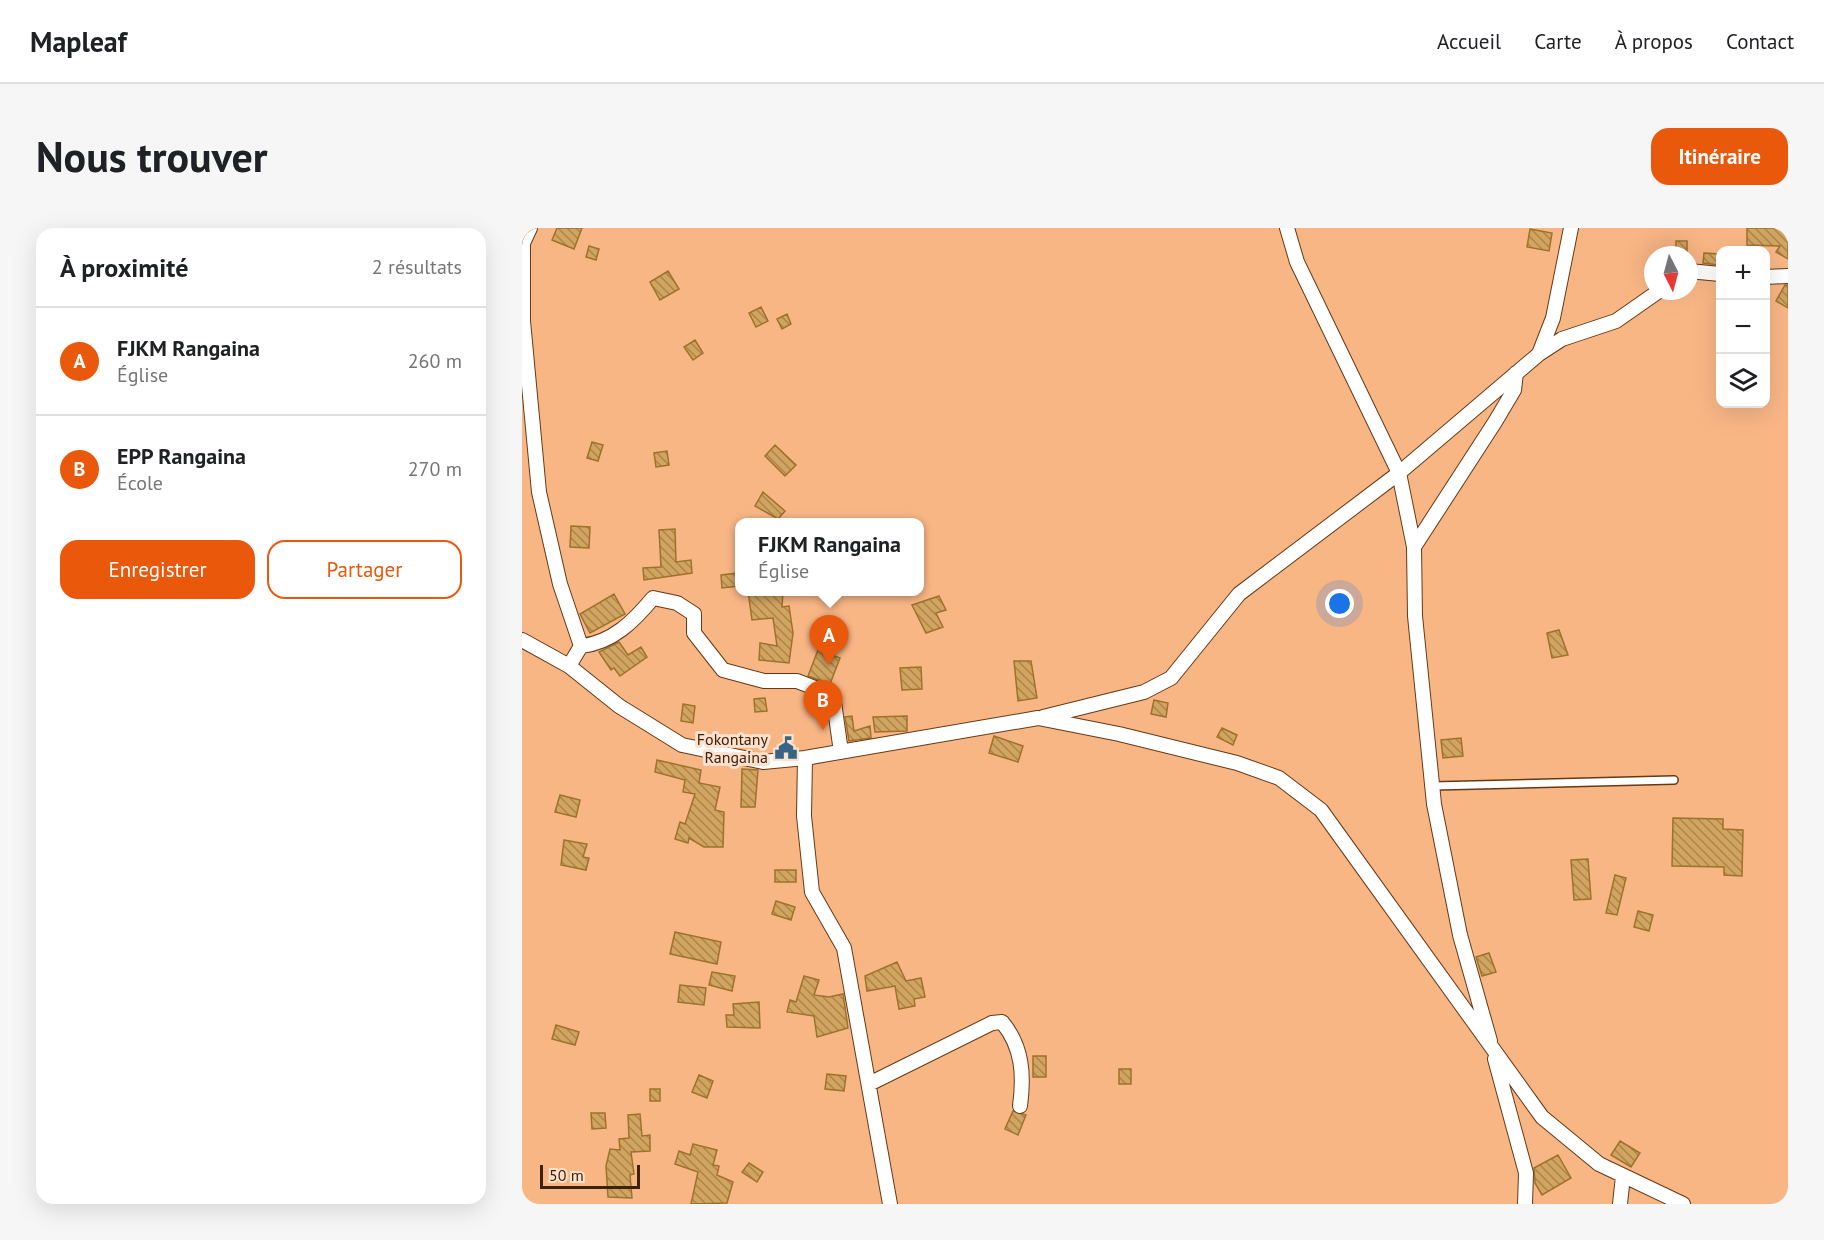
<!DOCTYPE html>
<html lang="fr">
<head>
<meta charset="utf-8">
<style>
  :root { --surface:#fff; --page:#f6f6f6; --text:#202124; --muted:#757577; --line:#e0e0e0; --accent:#ea580c }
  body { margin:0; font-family:"PT Sans",sans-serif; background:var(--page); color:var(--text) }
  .controls { position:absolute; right:18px; top:18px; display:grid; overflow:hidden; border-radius:12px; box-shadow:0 6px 24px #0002 }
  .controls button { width:54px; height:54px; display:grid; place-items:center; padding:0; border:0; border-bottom:2px solid var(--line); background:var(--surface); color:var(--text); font:30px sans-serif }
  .compass { position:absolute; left:1122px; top:18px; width:54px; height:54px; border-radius:50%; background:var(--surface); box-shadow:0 6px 24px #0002; rotate:174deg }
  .scale { position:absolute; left:18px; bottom:15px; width:100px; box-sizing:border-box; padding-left:6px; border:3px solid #3d230f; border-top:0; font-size:16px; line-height:21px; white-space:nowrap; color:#3d230f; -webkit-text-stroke:4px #fde1cd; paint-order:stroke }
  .you { position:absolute; left:818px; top:376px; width:21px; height:21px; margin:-15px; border:4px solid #fff; border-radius:50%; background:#1a73e8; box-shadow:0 0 0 9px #1a73e833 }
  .badge { display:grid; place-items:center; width:39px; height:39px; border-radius:50%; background:var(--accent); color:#fff; font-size:20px; font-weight:700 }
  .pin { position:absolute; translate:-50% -50px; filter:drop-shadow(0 2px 3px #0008) }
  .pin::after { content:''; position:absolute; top:32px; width:21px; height:18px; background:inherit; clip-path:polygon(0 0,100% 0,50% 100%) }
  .popup { position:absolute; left:213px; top:290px; width:189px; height:78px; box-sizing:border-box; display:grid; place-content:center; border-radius:12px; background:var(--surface); filter:drop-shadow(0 2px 4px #0005); font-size:20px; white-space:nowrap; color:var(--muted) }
  .popup b { font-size:22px; color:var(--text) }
  .popup::after { content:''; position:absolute; left:50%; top:100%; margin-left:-12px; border:12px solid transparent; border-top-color:var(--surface) }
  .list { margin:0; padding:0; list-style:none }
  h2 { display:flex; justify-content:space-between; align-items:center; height:78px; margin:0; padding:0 24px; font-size:26px }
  h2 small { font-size:20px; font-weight:400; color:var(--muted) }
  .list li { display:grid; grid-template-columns:39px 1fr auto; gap:18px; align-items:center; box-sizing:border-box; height:108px; padding:0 24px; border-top:2px solid var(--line) }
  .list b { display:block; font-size:22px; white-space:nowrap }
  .list p { margin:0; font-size:20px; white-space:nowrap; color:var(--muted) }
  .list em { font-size:20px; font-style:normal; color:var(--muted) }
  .actions { display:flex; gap:12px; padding:18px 24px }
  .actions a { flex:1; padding:14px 0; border:2px solid var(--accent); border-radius:18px; text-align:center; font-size:21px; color:var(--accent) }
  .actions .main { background:var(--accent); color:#fff }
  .icon { flex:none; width:33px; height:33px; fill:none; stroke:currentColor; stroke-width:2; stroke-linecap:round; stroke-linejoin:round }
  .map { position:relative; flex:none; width:1266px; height:976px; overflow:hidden; border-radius:18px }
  header { display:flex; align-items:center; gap:36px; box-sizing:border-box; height:84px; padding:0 30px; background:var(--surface); border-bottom:2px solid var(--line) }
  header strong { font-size:28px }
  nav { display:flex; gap:33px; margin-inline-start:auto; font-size:21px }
  .intro { display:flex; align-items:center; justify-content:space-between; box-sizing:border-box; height:144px; padding:0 36px }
  h1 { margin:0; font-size:42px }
  .button { padding:15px 27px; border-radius:18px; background:var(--accent); color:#fff; font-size:21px; font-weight:700 }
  main { display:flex; gap:36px; padding:0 36px }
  aside { flex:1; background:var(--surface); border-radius:18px; box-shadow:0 6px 24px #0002 }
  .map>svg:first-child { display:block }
</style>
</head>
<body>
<header>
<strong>Mapleaf</strong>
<nav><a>Accueil</a><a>Carte</a><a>À propos</a><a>Contact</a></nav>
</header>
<div class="intro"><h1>Nous trouver</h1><a class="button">Itinéraire</a></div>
<main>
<aside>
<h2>À proximité<small>2 résultats</small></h2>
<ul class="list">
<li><span class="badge">A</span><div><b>FJKM Rangaina</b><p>Église</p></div><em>260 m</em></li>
<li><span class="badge">B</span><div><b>EPP Rangaina</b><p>École</p></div><em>270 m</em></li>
</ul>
<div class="actions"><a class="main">Enregistrer</a><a>Partager</a></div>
</aside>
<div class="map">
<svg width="1266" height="976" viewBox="0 0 1266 976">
  <defs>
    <pattern id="building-back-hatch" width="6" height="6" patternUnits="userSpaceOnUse" patternTransform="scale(1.5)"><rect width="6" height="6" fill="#d1a460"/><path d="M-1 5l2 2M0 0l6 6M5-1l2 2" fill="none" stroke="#ab854e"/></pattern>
  </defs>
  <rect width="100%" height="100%" fill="#f9b685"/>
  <path fill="url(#building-back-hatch)" stroke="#9d722c" stroke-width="1.5" d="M35 0H60L52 21 30 12Z
    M1225 0H1266V31L1254 24 1258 18 1225 17Z
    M1008 1 1030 5 1027 23 1005 19Z
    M1154 13H1165V27H1154Z
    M67 18 77 21 74 32 64 29Z
    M1182 25 1198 26 1197 37 1181 35Z
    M146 43 157 61 138 72 128 54Z
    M1263 57H1266V80L1254 73Z
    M239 79 246 93 234 99 227 85Z
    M265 86 269 96 260 101 255 91Z
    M173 112 181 125 171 132 162 119Z
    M70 214 81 217 76 233 65 230Z
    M253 217 274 237 263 248 243 228Z
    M145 223 147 237 134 239 132 225Z
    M241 264 263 283 256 291 233 278Z
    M49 298 68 299 67 320 48 319Z
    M153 301 154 334 169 332 170 345 122 352 121 340 139 339 137 302Z
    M216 345 217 358 200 360 199 347Z
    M226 363H261L260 379 267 378 271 405 267 435 237 432 238 415 255 418 251 390 230 392Z
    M92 366 103 386 68 405 58 386Z
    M417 368 424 382 414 385 421 399 404 405 390 377Z
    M1037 402 1046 427 1030 430 1025 405Z
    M97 414 106 427 119 419 125 429 98 448 92 440 89 442 77 424Z
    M296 422 318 430 308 456 286 448Z
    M492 433H509L515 470 496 473Z
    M399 439 400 461 380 462 378 440Z
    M243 470 245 483 233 484 232 471Z
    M632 472 646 475 644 489 629 486Z
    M161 476 173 478 171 495 159 493Z
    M330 488 332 503 348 498 349 510 327 513 323 489Z
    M385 488V503L353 504 351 489Z
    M700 500 715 507 711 517 695 509Z
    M472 508 501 518 496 534 467 525Z
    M939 510 941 528 921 530 919 512Z
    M135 532 179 542 177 555 198 559 193 582 202 584 201 619H182L167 610 166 615 153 611 158 594 163 596 173 566 161 564 163 552 133 544Z
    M220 541 236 542 233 579H219Z
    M38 567 58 572 54 589 33 584Z
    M1151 590 1201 591V601L1221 602 1220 648 1202 647V639L1150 638Z
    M42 612 65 616 61 629 67 630 64 642 39 637Z
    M1066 631 1069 671 1052 672 1049 632Z
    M253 642H274V654H253Z
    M1093 647 1104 650 1095 687 1084 685Z
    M254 673 273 679 269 692 250 686Z
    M1116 683 1131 687 1127 703 1112 699Z
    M153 704 199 714 195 736 148 726Z
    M967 725 974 744 960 748 954 729Z
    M375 734 384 753 399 750 403 769 392 771 393 778 377 781 373 758 345 763 343 748Z
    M190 744 213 748 210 763 187 757Z
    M282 748 297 752 292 767 307 769 321 766 326 800 295 809 292 788 265 784 268 772 274 774Z
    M158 757 184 760 182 777 156 774Z
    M237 774 238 800 205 799 204 787H212L211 776Z
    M34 797 57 804 53 817 30 811Z
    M511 828H524V849H511Z
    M597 841H609V856H597Z
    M305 846 324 848 322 863 303 861Z
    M177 847 191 853 185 870 170 864Z
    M128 861H138V873H128Z
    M491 883 504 887 496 907 483 901Z
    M69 885H83L84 900 70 901Z
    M118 886 120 908 128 907V923L109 924 112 946 108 947 110 970 86 969 84 938 88 921 98 922 97 911 107 910 106 887Z
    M1098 913 1118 925 1109 939 1089 927Z
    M171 916 195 922 191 937 197 938 195 947 211 954 205 975 169 976 176 944 153 936 157 923 168 927Z
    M1036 927 1049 950 1020 967 1013 955 1012 940Z
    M227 935 241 944 235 954 220 944Z"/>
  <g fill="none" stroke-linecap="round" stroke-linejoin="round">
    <g stroke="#663914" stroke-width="10">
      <path id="lane" d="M911 558 1152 552"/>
    </g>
    <g stroke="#663914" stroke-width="16">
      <path id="street" d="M8 0 1 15V93L17 264 38 356 59 418 47 438
        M765 0 775 34 877 245 892 319 893 388 912 576 938 707 968 813
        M1167 43 1198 46
        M1244 49 1266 48
        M1017 126 1040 111 1094 93 1137 63
        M892 319 973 194 992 162 994 145
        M0 412 47 438 97 478 160 517 241 534 283 530 516 490 597 506 715 535 757 550 799 582 1020 889 1077 936 1161 976
        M59 418C90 415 112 393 131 370L155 375 172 386V405L201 442 242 453H275L311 467 319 524
        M521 489 622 464 649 450 717 366 877 245 1017 126 1031 90 1049 0
        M283 530 282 588 290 664 322 720 368 976
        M973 831 1004 945 1003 976
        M347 856 470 795 480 794C501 819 502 848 498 878
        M1098 976 1101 948"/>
    </g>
    <use href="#lane" stroke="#fff" stroke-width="7"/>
    <use href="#street" stroke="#fff" stroke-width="14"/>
  </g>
  <defs>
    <g id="civic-bare" transform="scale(1.8)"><path d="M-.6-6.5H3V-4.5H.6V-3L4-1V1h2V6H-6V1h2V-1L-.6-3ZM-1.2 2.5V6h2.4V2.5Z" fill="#356784" stroke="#fde1cd" stroke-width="2.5" paint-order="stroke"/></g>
  </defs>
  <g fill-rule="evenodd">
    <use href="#civic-bare" x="264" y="520"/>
  </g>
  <g text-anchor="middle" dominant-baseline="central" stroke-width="6" stroke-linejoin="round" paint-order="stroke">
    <g font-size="16" fill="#3d230f" stroke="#fde1cd" text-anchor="end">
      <text x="246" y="511">Fokontany<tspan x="246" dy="18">Rangaina</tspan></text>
    </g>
  </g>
</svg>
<div class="controls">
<button>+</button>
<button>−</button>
<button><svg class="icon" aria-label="layers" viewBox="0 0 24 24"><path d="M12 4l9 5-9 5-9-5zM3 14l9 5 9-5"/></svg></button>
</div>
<svg class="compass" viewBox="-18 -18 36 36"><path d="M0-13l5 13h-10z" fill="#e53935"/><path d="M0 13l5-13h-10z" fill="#757577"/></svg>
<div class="scale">50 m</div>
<div class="you"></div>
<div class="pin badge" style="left:307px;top:437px">A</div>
<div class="popup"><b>FJKM Rangaina</b>Église</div>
<div class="pin badge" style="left:301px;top:502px">B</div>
</div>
</main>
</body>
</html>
